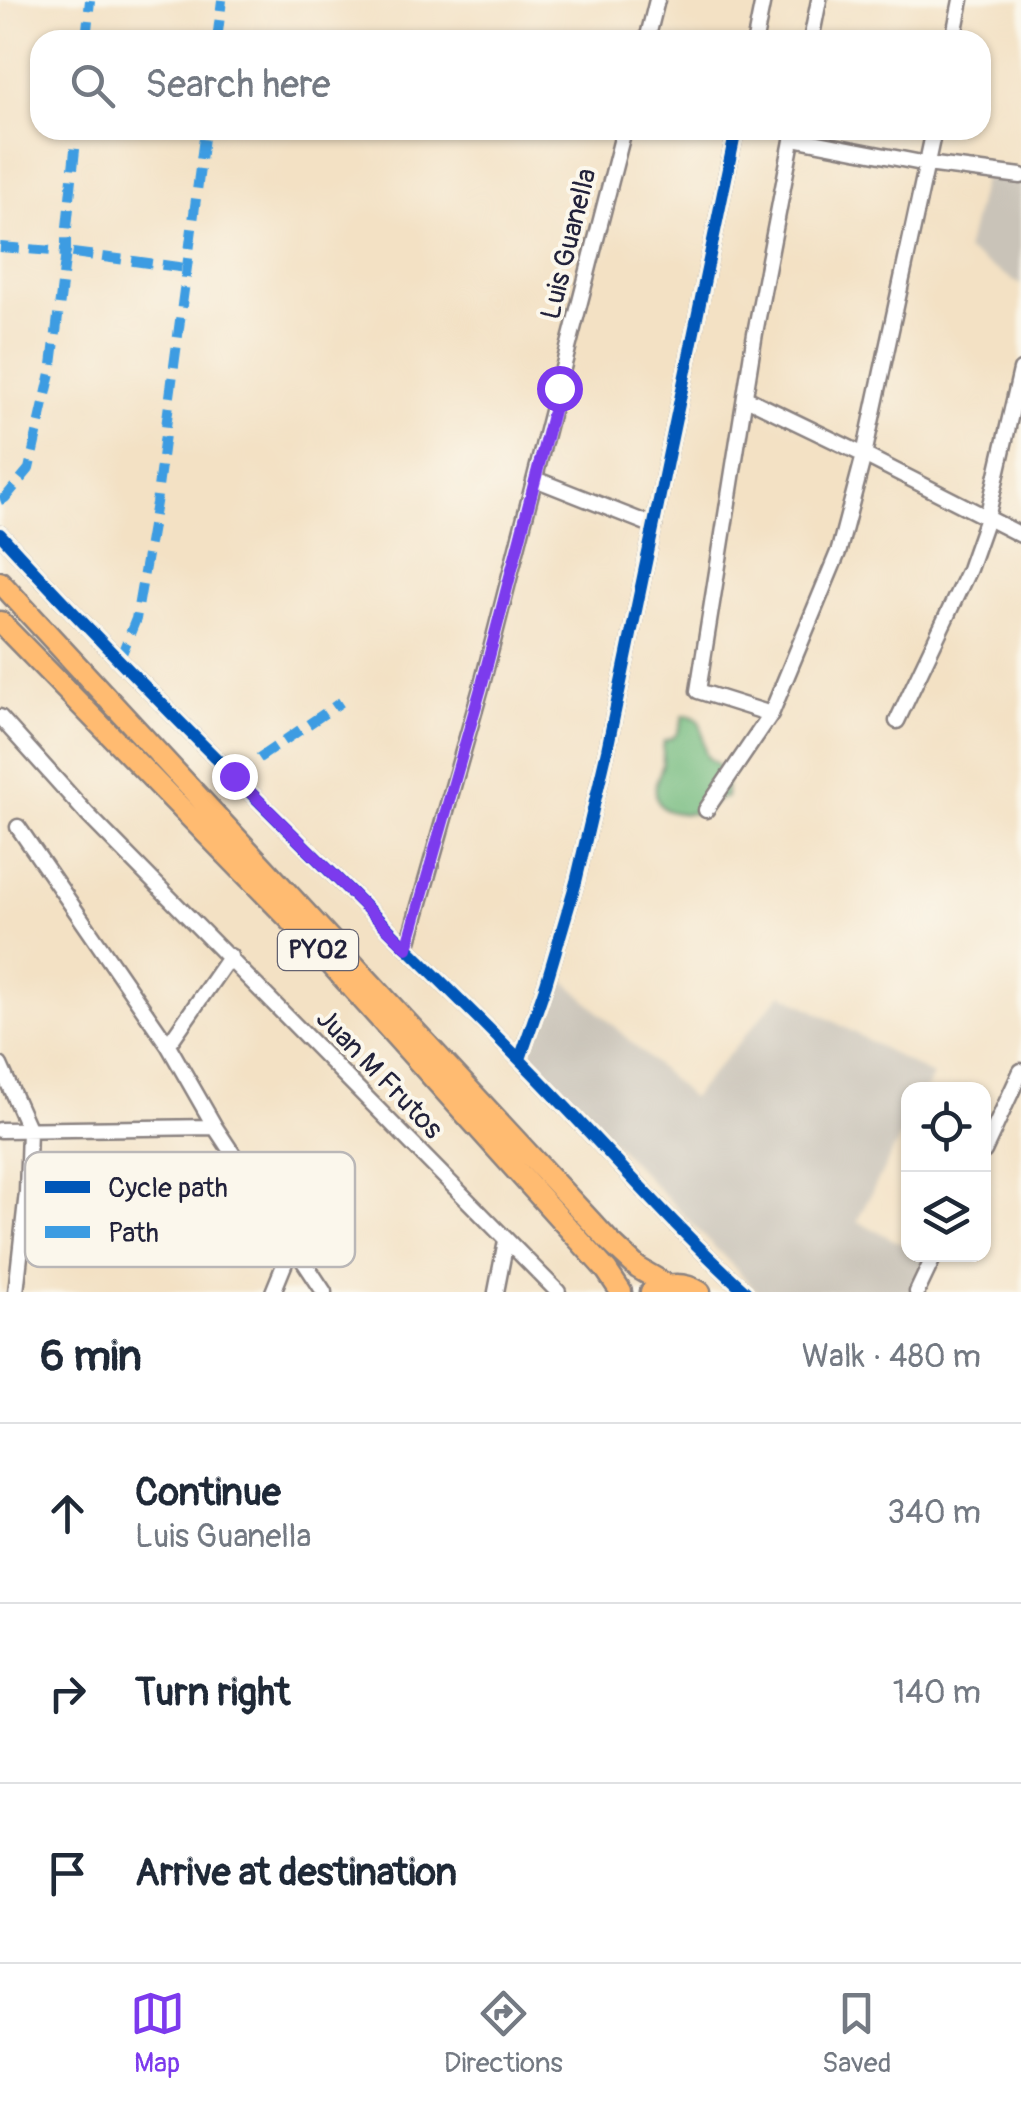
<!DOCTYPE html>
<html lang="en">
<head>
<meta charset="utf-8">
<style>
  :root { --surface:#fff; --page:#f6f6f7; --text:#1f2937; --muted:#747a83; --line:#e0e1e3; --accent:#7c3aed }
  body { margin:0; font-family:Pangolin,sans-serif; background:var(--page); color:var(--text) }
  .controls { position:absolute; right:30px; bottom:30px; display:grid; overflow:hidden; border-radius:20px; box-shadow:0 2px 8px #0004 }
  .controls button { width:90px; height:90px; display:grid; place-items:center; padding:0; border:0; border-bottom:2px solid var(--line); background:var(--surface); color:var(--text); font:50px sans-serif }
  .stop { position:absolute; width:30px; height:30px; margin:-22px; border:8px solid #7c3aed; border-radius:50%; background:#fff }
  .stop.end { background:#7c3aed; border-color:#fff; box-shadow:0 2px 10px #0008 }
  .list { margin:0; padding:0; list-style:none }
  h2 { display:flex; justify-content:space-between; align-items:center; height:130px; margin:0; padding:0 40px; font-size:42px }
  h2 small { font-size:32px; font-weight:400; color:var(--muted) }
  .list li { display:grid; grid-template-columns:65px 1fr auto; gap:30px; align-items:center; box-sizing:border-box; height:180px; padding:0 40px; border-top:2px solid var(--line) }
  .list b { display:block; font-size:38px; white-space:nowrap }
  .list p { margin:0; font-size:32px; white-space:nowrap; color:var(--muted) }
  .list em { font-size:32px; font-style:normal; color:var(--muted) }
  .icon { flex:none; width:55px; height:55px; fill:none; stroke:currentColor; stroke-width:2; stroke-linecap:round; stroke-linejoin:round }
  .map { position:relative; flex:none; width:1021px; height:1292px; overflow:hidden }
  .search { position:absolute; background:var(--surface); box-shadow:0 2px 8px #0004; left:30px; right:30px; top:30px; height:110px; display:flex; align-items:center; gap:25px; box-sizing:border-box; padding:0 35px; border-radius:30px; color:var(--muted); font-size:38px }
  .sheet { height:670px; background:var(--surface) }
  nav { display:flex; justify-content:space-around; align-items:center; box-sizing:border-box; height:140px; border-top:2px solid var(--line); background:var(--surface); font-size:28px; color:var(--muted) }
  nav a { display:grid; justify-items:center; gap:5px }
  nav .on { color:var(--accent) }
  .map>svg:first-child { display:block }
</style>
</head>
<body>
<div class="map">
<svg width="1021" height="1292" viewBox="0 0 1021 1292">
  <rect width="100%" height="100%" fill="#fbf7ec"/>
  <filter id="ink" filterUnits="userSpaceOnUse"><feTurbulence type="fractalNoise" baseFrequency=".01" numOctaves="2"/><feDisplacementMap in="SourceGraphic" scale="20" xChannelSelector="R" yChannelSelector="G"/><feConvolveMatrix kernelMatrix="1 2 1 2 8 2 1 2 1" color-interpolation-filters="sRGB"/></filter>
  <filter id="wash" filterUnits="userSpaceOnUse"><feTurbulence type="fractalNoise" baseFrequency=".0048" numOctaves="4" result="noise"/><feDisplacementMap in="SourceGraphic" scale="40" xChannelSelector="R" yChannelSelector="G"/><feGaussianBlur stdDeviation="2.25" result="paint"/><feColorMatrix in="noise" values="0 0 0 0 0 0 0 0 0 0 0 0 0 0 0 0 0 1.4 0 .05"/><feComposite in="paint" operator="in"/></filter>
  <g filter="url(#wash)">
    <rect width="100%" height="100%" fill="#f3e1c4"/>
    <path fill="#c9c3b8" d="M985 172 1021 180V285L966 251Z
      M558 974 691 1098 782 993 933 1076 926 1089 908 1090V1122L857 1221 908 1247V1254L923 1255 928 1257 911 1292H758L529 1055Z"/>
    <path fill="#76bc80" stroke="#4c6f5e" stroke-width="2.5" d="M684 715C708 716 700 737 706 754 710 762 711 759 718 765 727 774 726 785 726 797L717 800 703 813C679 814 652 817 656 783 657 777 660 773 662 767 664 759 662 750 664 741 681 737 678 729 684 715Z"/>
  </g>
  <g filter="url(#ink)">
    <g fill="none" stroke-linecap="round" stroke-linejoin="round">
      <g stroke="#8a8280" stroke-width="19">
        <path id="minor" d="M647 40 657 0
          M755 40 763 0
          M811 40 819 0
          M953 40 961 0
          M793 138 927 164 1021 176
          M746 398 864 455 1021 535
          M535 479 654 526
          M0 534C166 715 345 884 518 1058 595 1135 665 1219 746 1292
          M771 714 698 691 755 333 794 130
          M0 717 87 814 558 1292
          M897 721 969 569 987 518 1021 370
          M706 810 771 714 839 550 864 455 934 130
          M18 827 168 1045 215 1127 324 1292
          M407 948 481 688 624 130
          M168 1045 230 956
          M520 1059 546 984 576 882 607 750 736 130
          M0 1065 29 1130 27 1192 16 1292
          M0 1130 215 1127
          M984 1151 1021 1071
          M273 1292 293 1243
          M496 1292 506 1241
          M917 1292 935 1254"/>
      </g>
      <g stroke="#8a8280" stroke-width="25">
        <path id="highway" d="M0 582 609 1241 638 1268 667 1285
          M0 622 300 930 607 1271 621 1292
          M651 1292C668 1283 683 1282 700 1292"/>
      </g>
      <use href="#minor" stroke="#fff" stroke-width="14"/>
      <use href="#highway" stroke="#ffbb71" stroke-width="20"/>
      <path stroke="#3c9ce2" stroke-width="10" stroke-dasharray="20 10" stroke-linecap="butt" d="M86 40 90 0
        M217 40 222 0
        M0 247 66 252V237L77 130
        M0 500 5 498 29 469 51 373 66 252 186 268
        M119 661 136 619 156 503 205 130
        M234 775 341 702"/>
      <g stroke="#fbf7ec" stroke-width="19">
        <path id="cycleway" d="M0 534C166 715 345 884 518 1058 595 1135 665 1219 746 1292
          M520 1059 546 984 576 882 607 750 736 130"/>
      </g>
      <use href="#cycleway" stroke="#0057b8" stroke-width="12"/>
    </g>
  </g>
  <g fill="none" stroke-linecap="round" stroke-linejoin="round" filter="url(#ink)">
    <path stroke="#7c3aed" stroke-width="12" d="M234 776 407 948 481 688 559 388"/>
  </g>
  <g text-anchor="middle" dominant-baseline="central" stroke-width="8" stroke-linejoin="round" paint-order="stroke">
    <rect fill="#fbf7ec" stroke="#636270" stroke-width="2.5" x="278" y="930" width="80" height="40" rx="8"/>
    <g font-size="25" font-weight="bold" fill="#22223b">
      <text x="318" y="950">PY02</text>
    </g>
    <g font-size="28" fill="#22223b" stroke="#fbf7ec">
      <text transform="translate(569 244) rotate(-76)">Luis Guanella</text>
      <text transform="translate(379 1074) rotate(46)">Juan M Frutos</text>
    </g>
  </g>
  <rect x="25" y="1152" width="330" height="115" rx="15" fill="#fbf7ec" stroke="#bab7b7" stroke-width="2.5"/>
  <rect x="45" y="1181" width="45" height="12" fill="#0057b8"/>
  <rect x="45" y="1226" width="45" height="12" fill="#3c9ce2"/>
  <g font-size="28" fill="#22223b">
    <text x="108" y="1197">Cycle path</text>
    <text x="108" y="1242">Path</text>
  </g>
</svg>
<div class="controls">
<button><svg class="icon" aria-label="locate" viewBox="0 0 24 24"><circle cx="12" cy="12" r="6"/><path d="M12 2v4M12 18v4M2 12h4M18 12h4"/></svg></button>
<button><svg class="icon" aria-label="layers" viewBox="0 0 24 24"><path d="M12 4l9 5-9 5-9-5zM3 14l9 5 9-5"/></svg></button>
</div>
<div class="stop" style="left:559px;top:388px"></div>
<div class="stop end" style="left:234px;top:776px"></div>
<div class="search"><svg class="icon" aria-label="search" viewBox="0 0 24 24"><circle cx="10" cy="10" r="6"/><path d="M15 15l6 6"/></svg>Search here</div>
</div>
<section class="sheet">
<h2>6 min<small>Walk · 480 m</small></h2>
<ul class="list">
<li><svg class="icon" aria-label="ahead" viewBox="0 0 24 24"><path d="M12 20V5M6 11l6-6 6 6"/></svg><div><b>Continue</b><p>Luis Guanella</p></div><em>340 m</em></li>
<li><svg class="icon" aria-label="right" viewBox="0 0 24 24"><path d="M7 20v-9h11M14 6l5 5-5 5"/></svg><div><b>Turn right</b></div><em>140 m</em></li>
<li><svg class="icon" aria-label="arrive" viewBox="0 0 24 24"><path d="M6 21V4h12l-3 4 3 4H6"/></svg><div><b>Arrive at destination</b></div></li>
</ul>
</section>
<nav>
<a class="on"><svg class="icon" aria-label="map" viewBox="0 0 24 24"><path d="M3 6l6-2 6 2 6-2v14l-6 2-6-2-6 2zM9 4v14M15 6v14"/></svg>Map</a>
<a><svg class="icon" aria-label="directions" viewBox="0 0 24 24"><path d="M12 3l9 9-9 9-9-9zM9 14v-3h6M13 9l2 2-2 2"/></svg>Directions</a>
<a><svg class="icon" aria-label="saved" viewBox="0 0 24 24"><path d="M7 4h10v16l-5-4-5 4z"/></svg>Saved</a>
</nav>
</body>
</html>
